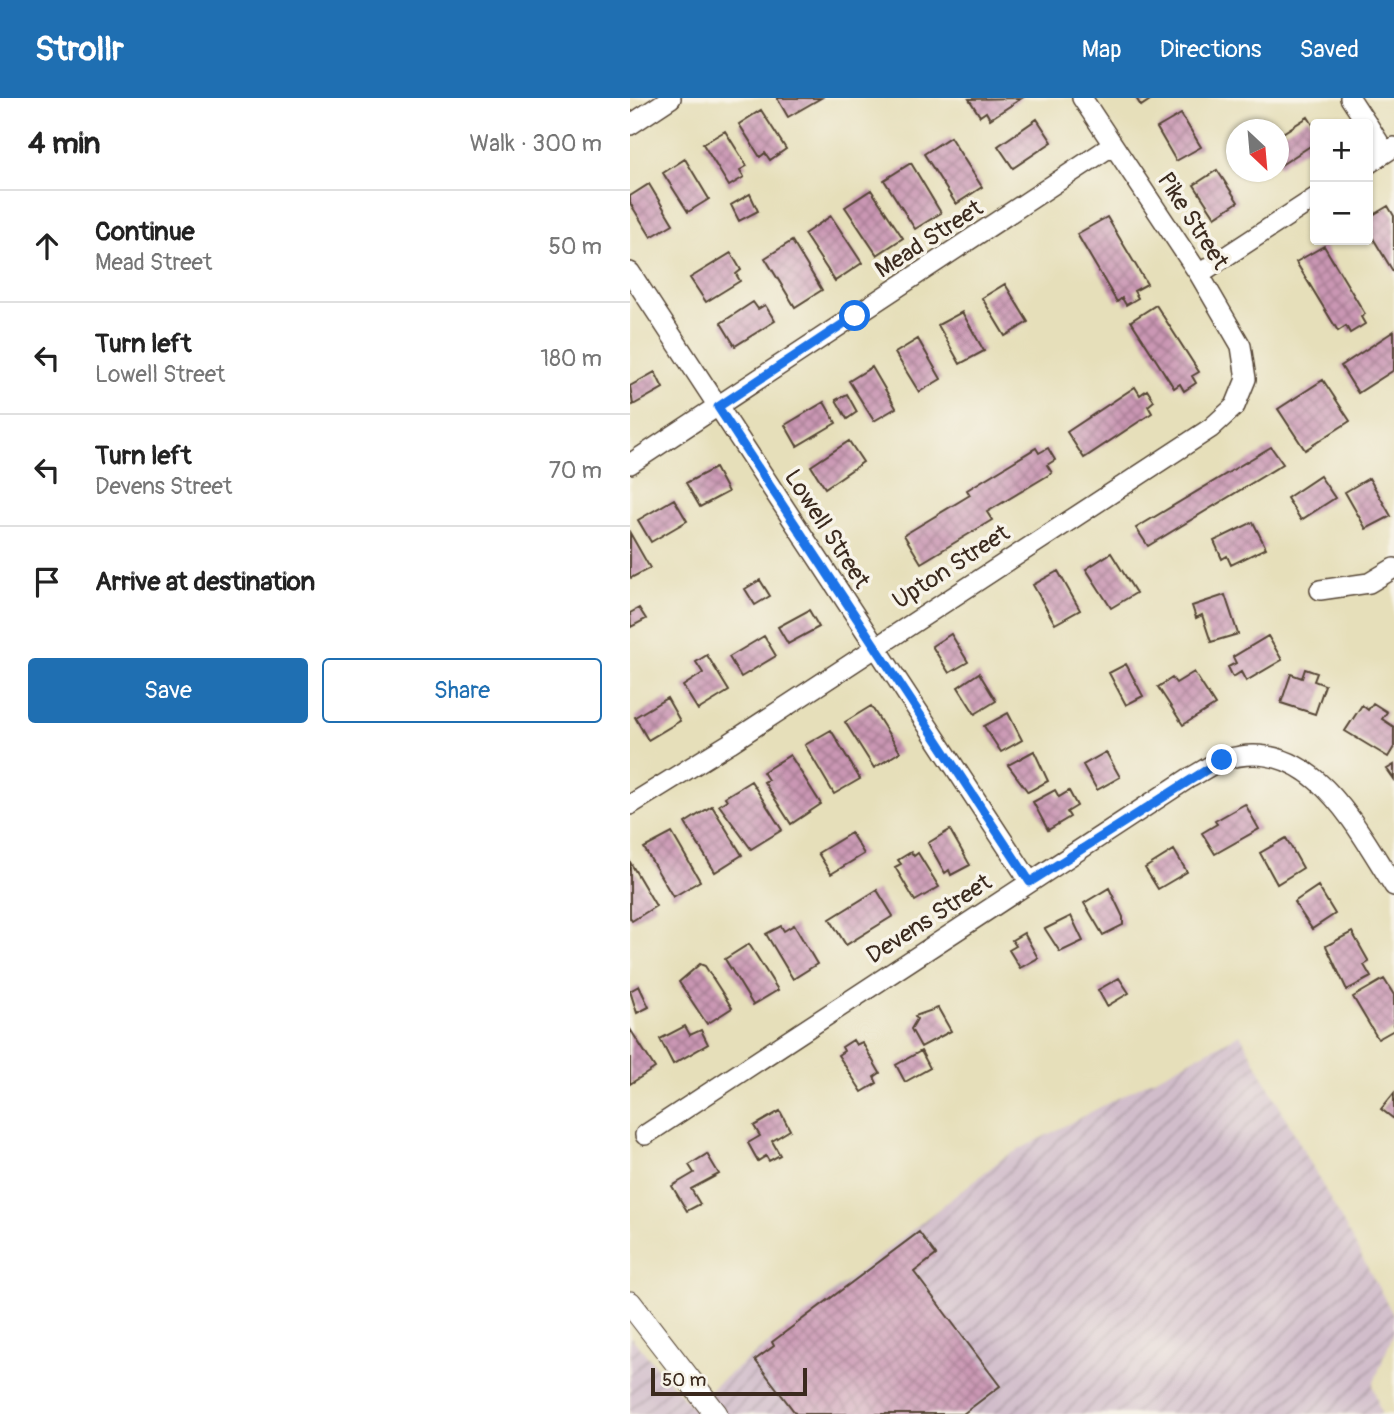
<!DOCTYPE html>
<html lang="en">
<head>
<meta charset="utf-8">
<style>
  :root { --surface:#fff; --page:#f6f6f6; --text:#222; --muted:#767676; --line:#e0e0e0; --accent:#1f6fb2 }
  body { margin:0; font-family:Pangolin,sans-serif; background:var(--page); color:var(--text) }
  .controls { position:absolute; right:21px; top:21px; display:grid; overflow:hidden; border-radius:7px; box-shadow:0 2px 5px #0004 }
  .controls button { width:63px; height:63px; display:grid; place-items:center; padding:0; border:0; border-bottom:2px solid var(--line); background:var(--surface); color:var(--text); font:35px sans-serif }
  .compass { position:absolute; left:596px; top:21px; width:63px; height:63px; border-radius:50%; background:var(--surface); box-shadow:0 2px 5px #0004; rotate:154deg }
  .scale { position:absolute; left:21px; bottom:18px; width:156px; box-sizing:border-box; padding-left:7px; border:4px solid #3b2a1e; border-top:0; font-size:19px; line-height:24px; white-space:nowrap; color:#3b2a1e; -webkit-text-stroke:5px #f7f3e8; paint-order:stroke }
  .stop { position:absolute; width:21px; height:21px; margin:-16px; border:5px solid #1a73e8; border-radius:50%; background:#fff }
  .stop.end { background:#1a73e8; border-color:#fff; box-shadow:0 2px 7px #0008 }
  .list { margin:0; padding:0; list-style:none }
  h2 { display:flex; justify-content:space-between; align-items:center; height:91px; margin:0; padding:0 28px; font-size:30px }
  h2 small { font-size:23px; font-weight:400; color:var(--muted) }
  .list li { display:grid; grid-template-columns:46px 1fr auto; gap:21px; align-items:center; box-sizing:border-box; height:112px; padding:0 28px; border-top:2px solid var(--line) }
  .list b { display:block; font-size:26px; white-space:nowrap }
  .list p { margin:0; font-size:23px; white-space:nowrap; color:var(--muted) }
  .list em { font-size:23px; font-style:normal; color:var(--muted) }
  .actions { display:flex; gap:14px; padding:21px 28px }
  .actions a { flex:1; padding:16px 0; border:2px solid var(--accent); border-radius:7px; text-align:center; font-size:24px; color:var(--accent) }
  .actions .main { background:var(--accent); color:#fff }
  .icon { flex:none; width:38px; height:38px; fill:none; stroke:currentColor; stroke-width:2; stroke-linecap:round; stroke-linejoin:round }
  .map { position:relative; flex:none; width:764px; height:1316px; overflow:hidden }
  header { display:flex; align-items:center; gap:42px; box-sizing:border-box; height:98px; padding:0 35px; background:var(--accent); color:#fff }
  header strong { font-size:33px }
  nav { display:flex; gap:38px; margin-inline-start:auto; font-size:24px }
  main { display:flex }
  aside { flex:1; background:var(--surface) }
  .map>svg:first-child { display:block }
</style>
</head>
<body>
<header>
<strong>Strollr</strong>
<nav><a>Map</a><a>Directions</a><a>Saved</a></nav>
</header>
<main>
<aside>
<h2>4 min<small>Walk · 300 m</small></h2>
<ul class="list">
<li><svg class="icon" aria-label="ahead" viewBox="0 0 24 24"><path d="M12 20V5M6 11l6-6 6 6"/></svg><div><b>Continue</b><p>Mead Street</p></div><em>50 m</em></li>
<li><svg class="icon" aria-label="left" viewBox="0 0 24 24"><path d="M17 20v-9H6M10 6l-5 5 5 5"/></svg><div><b>Turn left</b><p>Lowell Street</p></div><em>180 m</em></li>
<li><svg class="icon" aria-label="left" viewBox="0 0 24 24"><path d="M17 20v-9H6M10 6l-5 5 5 5"/></svg><div><b>Turn left</b><p>Devens Street</p></div><em>70 m</em></li>
<li><svg class="icon" aria-label="arrive" viewBox="0 0 24 24"><path d="M6 21V4h12l-3 4 3 4H6"/></svg><div><b>Arrive at destination</b></div></li>
</ul>
<div class="actions"><a class="main">Save</a><a>Share</a></div>
</aside>
<div class="map">
<svg width="764" height="1316" viewBox="0 0 764 1316">
  <defs>
    <pattern id="industrial-furrows" width="10" height="10" patternUnits="userSpaceOnUse" patternTransform="scale(1.75)"><rect width="10" height="10" fill="#d1bdcb"/><path d="M-1 1l2-2M0 10L10 0M9 11l2-2" fill="none" stroke="#ab9aa4"/></pattern>
    <pattern id="building-cross-hatch" width="8" height="8" patternUnits="userSpaceOnUse" patternTransform="scale(1.75)"><rect width="8" height="8" fill="#ca97b4"/><path d="M0 0l8 8M0 8l8-8" fill="none" stroke="#a57b92"/></pattern>
  </defs>
  <rect width="100%" height="100%" fill="#f7f3e8"/>
  <filter id="ink" filterUnits="userSpaceOnUse"><feTurbulence type="fractalNoise" baseFrequency=".0143" numOctaves="2"/><feDisplacementMap in="SourceGraphic" scale="14" xChannelSelector="R" yChannelSelector="G"/><feConvolveMatrix kernelMatrix="1 2 1 2 8 2 1 2 1" color-interpolation-filters="sRGB"/></filter>
  <filter id="wash" filterUnits="userSpaceOnUse"><feTurbulence type="fractalNoise" baseFrequency=".00686" numOctaves="4" result="noise"/><feDisplacementMap in="SourceGraphic" scale="28" xChannelSelector="R" yChannelSelector="G"/><feGaussianBlur stdDeviation="1.57" result="paint"/><feColorMatrix in="noise" values="0 0 0 0 0 0 0 0 0 0 0 0 0 0 0 0 0 1.4 0 .05"/><feComposite in="paint" operator="in"/></filter>
  <g filter="url(#wash)">
    <rect width="100%" height="100%" fill="#e6dfba"/>
    <path fill="url(#industrial-furrows)" d="M610 936 764 1218V1234L743 1287 751 1316H0V1238L60 1307 373 1060Z"/>
    <g id="blocks">
      <path fill="url(#building-cross-hatch)" d="M147 0H191L158 19Z
        M392 0 360 21 356 14 350 18 339 1Z
        M506 0H523L511 8Z
        M131 12 156 51 140 62 135 55 130 59 109 26Z
        M551 16 571 49 546 63 527 30Z
        M678 19 685 30V45L648 69V38Z
        M407 21 422 44 383 70 368 48Z
        M95 33 117 68 110 72 114 79 99 88 73 46Z
        M320 39 352 89 326 106 294 56Z
        M55 61 79 101 58 114 33 75Z
        M281 65 311 115 285 131 254 82Z
        M587 72 608 104 585 119 564 87Z
        M19 86 43 126 21 139 0 105V98Z
        M241 92 273 140 247 157 215 109Z
        M120 96 128 113 109 123 101 107Z
        M758 108 764 118V175L738 132V120Z
        M201 118 232 165 205 183 174 136Z
        M477 119 517 186 504 193 508 200 496 207 492 200 487 204 447 136Z
        M162 143 192 192 165 209 135 160Z
        M694 148 735 216 731 219 735 226 720 235 716 228 708 233 666 164Z
        M101 155 111 172 106 176 110 183 76 204 60 180Z
        M375 186 398 224 375 238 352 200Z
        M123 204 128 211 135 207 145 223 105 248 91 225Z
        M526 207 569 274 562 278 566 285 554 293 550 286 544 290 501 223Z
        M332 214 354 253 330 266 308 227Z
        M764 233V272L728 295 711 268Z
        M288 241 311 281 289 294 265 255Z
        M242 269 266 310 244 323 219 283Z
        M25 274 33 290 3 307 0 288Z
        M693 282 720 323 675 352 648 311Z
        M505 289 510 297 517 292 524 303 518 308 522 315 454 360 437 334Z
        M217 296 227 314 217 321 206 302Z
        M194 304 206 325 167 348 155 327Z
        M219 343 233 364 195 390 181 368Z
        M641 349 653 366 518 448 506 430Z
        M406 350 409 355 418 350 425 362 417 367 422 375 357 414 362 422 291 465 274 437 340 397 337 392Z
        M85 370 98 394 70 409 56 385Z
        M690 378 705 400 671 422 657 400Z
        M739 380 761 418 736 431 715 394Z
        M44 401 57 423 21 444 8 422Z
        M623 424 636 450 601 467 597 458 592 461 584 443Z
        M0 435 20 470 1 480 0 478Z
        M481 455 506 495 481 510 456 471Z
        M428 473 450 512 425 526 403 487Z
        M130 482 140 498 125 507 115 491Z
        M595 497 608 536 581 544 572 517 566 520 562 508Z
        M9 510 16 521 1 529 0 515Z
        M179 512 189 529 158 546 148 529Z
        M321 536 338 564 319 575 302 548Z
        M134 538 146 558 111 579 99 559Z
        M638 538 652 562 616 583 611 574 603 579 598 569 606 565 603 559Z
        M77 557 99 593 68 612 53 588 73 575 66 564Z
        M496 566 513 598 496 607 479 575Z
        M675 571 687 575 684 583 695 587 685 616 651 605 661 576 672 580Z
        M564 574 585 607 553 627 528 589 542 580 546 585Z
        M349 575 366 603 345 616 328 589Z
        M37 600 50 623 18 642 5 619Z
        M743 605 757 614 752 621 764 629V649L758 659 715 633 732 607 738 612Z
        M241 608 270 654 244 670 215 624Z
        M378 615 392 642 371 654 354 628Z
        M201 632 230 681 204 696 175 647Z
        M404 653 418 683 398 694 378 667Z
        M476 654 490 679 467 692 453 667Z
        M160 657 191 706 161 726 134 684 138 682 133 674Z
        M764 667V681L757 671Z
        M121 683 152 732 121 751 89 707 97 702 95 699Z
        M425 692 429 699 439 693 447 708 437 714 440 719 418 732 403 704Z
        M615 706 629 731 585 756 572 735 587 726 585 723Z
        M82 708 112 757 85 774 55 725Z
        M320 732 340 767 321 777 319 772 315 775 298 745Z
        M42 735 70 783 43 799 14 750Z
        M221 735 234 756 201 776 188 755Z
        M656 740 673 770 647 786 630 755Z
        M544 752 557 774 528 791 515 770Z
        M281 754 284 758 288 755 309 789 285 803 265 769 271 766 268 762Z
        M0 764 26 808 2 823 0 820Z
        M688 788 705 816 682 831 664 804Z
        M479 790 493 819V827L473 837 454 805Z
        M247 792 263 818 216 847 200 821Z
        M441 818 453 843 430 854 415 831Z
        M164 827 187 866 163 881 136 836 151 828 154 833Z
        M722 834 739 864 734 867 741 879 717 892 696 848Z
        M394 835 408 860 390 870 379 852 386 848 382 842Z
        M119 846 148 892 123 907 95 861Z
        M70 866 75 868 102 910 77 926 49 884Z
        M489 880 499 895 477 908 468 892Z
        M754 881 764 897V932L748 941 723 899Z
        M9 888 19 909 7 915 0 893Z
        M308 910 321 933 291 949 281 931 287 921 285 918Z
        M55 928 60 937 71 932 78 946 43 966 30 941Z
        M0 931 25 970 0 986Z
        M223 942 226 947 232 944 250 975 244 979 247 985 232 994 208 957 214 953 212 949Z
        M291 953 300 970 275 984 266 967Z
        M764 995V1021L751 1011Z
        M150 1013 160 1032 142 1043 150 1057 139 1063 136 1058 128 1063 118 1045 130 1038 124 1028Z
        M77 1056 89 1076 61 1091 70 1106 57 1113 42 1088 64 1075 59 1067Z
        M289 1134 306 1157 284 1174 370 1288 333 1316H166L125 1262 144 1248 142 1244Z"/>
    </g>
  </g>
  <g filter="url(#ink)">
    <use href="#blocks" fill-opacity="0" stroke="#554535" stroke-width="2"/>
    <g fill="none" stroke-linecap="round" stroke-linejoin="round">
      <g stroke="#554535" stroke-width="22">
        <path id="minor" d="M720 0 737 26
          M0 27 41 0
          M738 27 755 54
          M738 66 764 49
          M0 174 400 784
          M569 176 685 100
          M0 366 483 47
          M690 492 739 485 764 470
          M0 707 100 645 581 330 605 308 616 281 611 248 569 176 452 0
          M15 1037 559 680C570 675 581 666 593 662 681 634 725 728 764 788"/>
      </g>
      <g stroke="#554535" stroke-width="25">
        <path id="tertiary" d="M0 1205 86 1316"/>
      </g>
      <use href="#minor" stroke="#fff" stroke-width="19"/>
      <use href="#tertiary" stroke="#fff" stroke-width="23"/>
    </g>
  </g>
  <g fill="none" stroke-linecap="round" stroke-linejoin="round" filter="url(#ink)">
    <path stroke="#1a73e8" stroke-width="9" d="M225 218 88 309 400 784 592 662"/>
  </g>
  <g text-anchor="middle" dominant-baseline="central" stroke-width="7" stroke-linejoin="round" paint-order="stroke">
    <g font-size="24" fill="#3b2a1e" stroke="#f7f3e8">
      <text transform="translate(563 123) rotate(57)">Pike Street</text>
      <text transform="translate(299 141) rotate(-33)">Mead Street</text>
      <text transform="translate(197 431) rotate(57)">Lowell Street</text>
      <text transform="translate(321 469) rotate(-33)">Upton Street</text>
      <text transform="translate(299 821) rotate(-33)">Devens Street</text>
    </g>
  </g>
</svg>
<div class="controls">
<button>+</button>
<button>−</button>
</div>
<svg class="compass" viewBox="-18 -18 36 36"><path d="M0-13l5 13h-10z" fill="#e53935"/><path d="M0 13l5-13h-10z" fill="#767676"/></svg>
<div class="scale">50 m</div>
<div class="stop" style="left:225px;top:218px"></div>
<div class="stop end" style="left:592px;top:662px"></div>
</div>
</main>
</body>
</html>
